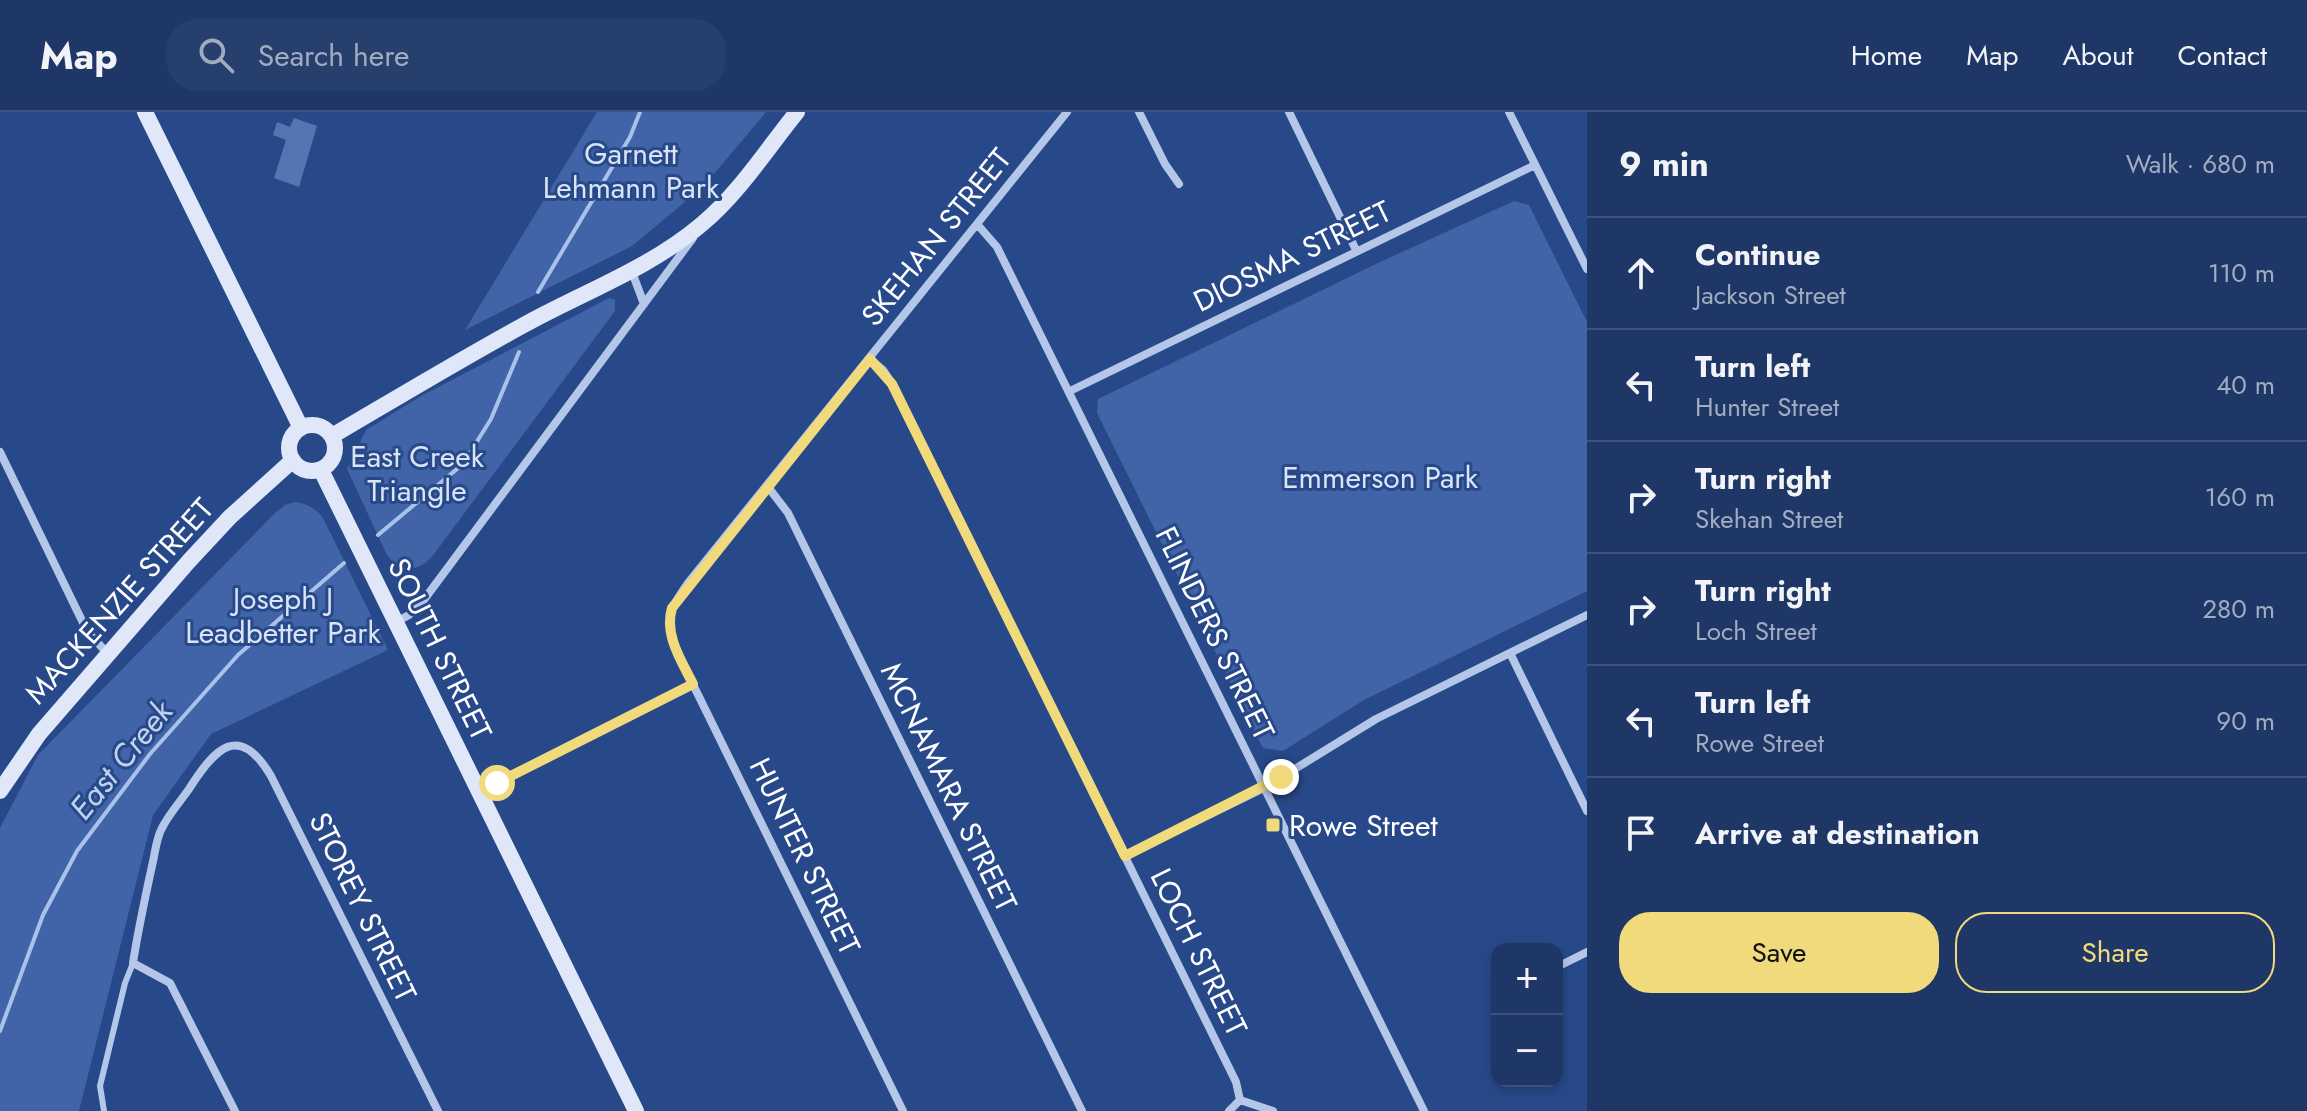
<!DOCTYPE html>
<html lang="en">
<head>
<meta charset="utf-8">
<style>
  :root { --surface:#1e3767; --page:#263f6d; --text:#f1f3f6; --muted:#a1acc0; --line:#3c517b; --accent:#f1da7b }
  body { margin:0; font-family:Jost,sans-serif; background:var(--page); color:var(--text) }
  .controls { position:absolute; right:24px; bottom:24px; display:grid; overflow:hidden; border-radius:16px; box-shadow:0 4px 12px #0003 }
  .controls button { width:72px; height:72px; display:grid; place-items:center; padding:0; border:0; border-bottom:2px solid var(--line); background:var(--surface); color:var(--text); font:40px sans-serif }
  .stop { position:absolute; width:24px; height:24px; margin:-18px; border:6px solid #f1da7b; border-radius:50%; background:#fff }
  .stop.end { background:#f1da7b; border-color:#fff; box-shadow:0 2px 8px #0008 }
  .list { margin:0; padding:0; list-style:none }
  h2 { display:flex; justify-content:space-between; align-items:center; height:104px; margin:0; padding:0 32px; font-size:34px }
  h2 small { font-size:26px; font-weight:400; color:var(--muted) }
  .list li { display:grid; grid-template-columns:52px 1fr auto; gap:24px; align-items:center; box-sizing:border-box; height:112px; padding:0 32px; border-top:2px solid var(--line) }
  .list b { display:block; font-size:30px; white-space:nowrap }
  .list p { margin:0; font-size:26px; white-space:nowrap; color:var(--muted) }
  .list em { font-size:26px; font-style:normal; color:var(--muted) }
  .actions { display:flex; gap:16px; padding:24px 32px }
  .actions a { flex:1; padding:18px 0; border:2px solid var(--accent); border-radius:32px; text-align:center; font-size:28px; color:var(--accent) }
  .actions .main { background:var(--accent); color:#111 }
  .icon { flex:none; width:44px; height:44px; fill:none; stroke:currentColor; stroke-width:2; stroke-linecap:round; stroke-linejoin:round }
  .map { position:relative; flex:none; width:1587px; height:999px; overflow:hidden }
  header { display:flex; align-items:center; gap:48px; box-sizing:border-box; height:112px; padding:0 40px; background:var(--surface); border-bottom:2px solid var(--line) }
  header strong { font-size:38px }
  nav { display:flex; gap:44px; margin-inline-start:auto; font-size:28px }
  .search { width:560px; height:72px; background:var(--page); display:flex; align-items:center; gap:20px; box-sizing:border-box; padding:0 28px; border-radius:32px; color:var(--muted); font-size:30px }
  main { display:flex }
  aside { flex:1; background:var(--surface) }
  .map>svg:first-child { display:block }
</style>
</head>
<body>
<header>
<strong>Map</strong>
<div class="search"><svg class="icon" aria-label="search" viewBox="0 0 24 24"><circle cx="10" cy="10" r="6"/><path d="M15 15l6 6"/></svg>Search here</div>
<nav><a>Home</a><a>Map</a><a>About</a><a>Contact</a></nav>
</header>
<main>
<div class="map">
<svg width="1587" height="999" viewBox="0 0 1587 999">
  <rect width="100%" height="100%" fill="#284989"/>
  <path fill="#4064a7" d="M597 0H766L703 75 632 134 465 218Z
    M1514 89 1529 93 1587 210V479L1364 588 1283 639 1263 636 1097 301 1098 287 1380 150Z
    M609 186 615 188V199L431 446C415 461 401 460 387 443L347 357 366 318 423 283Z
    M295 390C308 392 315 396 323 406L388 538 211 622 153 703 79 999H0V716L38 643 275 401 285 393Z"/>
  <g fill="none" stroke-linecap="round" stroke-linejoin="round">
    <path stroke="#aac1e9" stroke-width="4" d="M538 180 630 25 640 0
      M378 423 463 352 491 307 519 240
      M0 919 43 803 77 739 150 642 238 543 344 451"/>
  </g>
  <path fill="#5575b2" d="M294 6 317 14 299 75 274 66 286 28 273 23 277 10 290 15Z"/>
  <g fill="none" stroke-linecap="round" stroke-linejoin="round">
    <path stroke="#b5c7e9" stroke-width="6" d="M104 999 100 974 125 871 133 851"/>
    <path stroke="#b5c7e9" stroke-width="8" d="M1139 0 1165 52 1179 72
      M1289 0 1356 138
      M1509 0 1587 157
      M977 112 997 135 1424 999
      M632 160 644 192
      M870 247 883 258 892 272 1236 970 1240 988
      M1070 279 1535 53
      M0 340 87 519 108 542
      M768 375 788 401 1082 999
      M396 510 409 503 423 489 693 126
      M1510 541 1587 699
      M480 680 693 572
      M1125 744 1264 676 1376 607 1587 503
      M1557 855 1587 840
      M1240 988 1273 999
      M235 999 170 871 133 851C138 818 145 786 152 754 155 742 156 728 161 718 168 703 180 690 189 677 215 636 239 610 271 664L438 999
      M903 999 678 542C664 508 668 500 688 471L1067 0
      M1229 999 1240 988"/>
    <path stroke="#dfe7f8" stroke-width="16" d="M145 0 301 316
      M289 336a23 23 0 1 1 46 0a23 23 0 1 1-46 0Z
      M332 324C395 287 458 249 522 214 583 180 649 157 702 112 739 81 767 37 797 0
      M321 358 636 999
      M0 679 39 622 189 449 230 405 293 348"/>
  </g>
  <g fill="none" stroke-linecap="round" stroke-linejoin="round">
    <path stroke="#f1da7b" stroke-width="10" d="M497 671 693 572C681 548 664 523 672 496L870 247 892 272 1125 744 1281 665"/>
  </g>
  <rect fill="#f1da7b" stroke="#284989" stroke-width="3" x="1265" y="705" width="16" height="16" rx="4"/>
  <g text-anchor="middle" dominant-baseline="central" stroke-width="6" stroke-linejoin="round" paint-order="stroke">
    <g font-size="30" fill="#d9e4f7" stroke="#284989">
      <text x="631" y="41">Garnett<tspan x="631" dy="34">Lehmann Park</tspan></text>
      <text x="417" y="344">East Creek<tspan x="417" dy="34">Triangle</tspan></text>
      <text x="1380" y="365">Emmerson Park</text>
      <text x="283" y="486">Joseph J<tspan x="283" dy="34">Leadbetter Park</tspan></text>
    </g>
    <g font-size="30" fill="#fff" stroke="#284989">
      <text transform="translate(936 125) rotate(-51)">SKEHAN STREET</text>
      <text transform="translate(1292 144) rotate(-26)">DIOSMA STREET</text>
      <text transform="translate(119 489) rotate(-48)">MACKENZIE STREET</text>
      <text transform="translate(1215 521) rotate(64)">FLINDERS STREET</text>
      <text transform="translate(440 537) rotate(64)">SOUTH STREET</text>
      <text transform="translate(949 675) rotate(64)">MCNAMARA STREET</text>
      <text transform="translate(805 744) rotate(64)">HUNTER STREET</text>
      <text transform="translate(363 795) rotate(64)">STOREY STREET</text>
      <text transform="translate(1199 840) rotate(64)">LOCH STREET</text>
    </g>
    <g font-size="30" fill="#fff" stroke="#284989" text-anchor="start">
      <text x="1289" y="713">Rowe Street</text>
    </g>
    <g font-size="32" font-style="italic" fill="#c1d2f0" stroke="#284989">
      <text transform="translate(121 648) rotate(-51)">East Creek</text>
    </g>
  </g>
</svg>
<div class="controls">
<button>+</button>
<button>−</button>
</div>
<div class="stop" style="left:497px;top:671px"></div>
<div class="stop end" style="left:1281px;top:665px"></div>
</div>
<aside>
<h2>9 min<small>Walk · 680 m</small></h2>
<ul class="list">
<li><svg class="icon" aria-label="ahead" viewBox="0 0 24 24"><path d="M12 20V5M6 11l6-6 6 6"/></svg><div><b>Continue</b><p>Jackson Street</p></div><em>110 m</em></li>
<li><svg class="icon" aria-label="left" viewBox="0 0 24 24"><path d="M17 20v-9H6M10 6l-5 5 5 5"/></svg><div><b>Turn left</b><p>Hunter Street</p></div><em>40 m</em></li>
<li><svg class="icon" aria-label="right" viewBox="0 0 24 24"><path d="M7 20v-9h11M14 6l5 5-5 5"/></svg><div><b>Turn right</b><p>Skehan Street</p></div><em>160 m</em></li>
<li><svg class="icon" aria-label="right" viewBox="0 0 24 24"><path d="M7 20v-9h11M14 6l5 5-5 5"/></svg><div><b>Turn right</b><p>Loch Street</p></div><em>280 m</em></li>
<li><svg class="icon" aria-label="left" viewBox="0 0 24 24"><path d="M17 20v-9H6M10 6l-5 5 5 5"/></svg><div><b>Turn left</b><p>Rowe Street</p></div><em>90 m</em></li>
<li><svg class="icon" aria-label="arrive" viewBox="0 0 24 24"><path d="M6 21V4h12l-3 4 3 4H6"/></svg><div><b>Arrive at destination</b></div></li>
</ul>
<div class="actions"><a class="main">Save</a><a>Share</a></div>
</aside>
</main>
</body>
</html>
